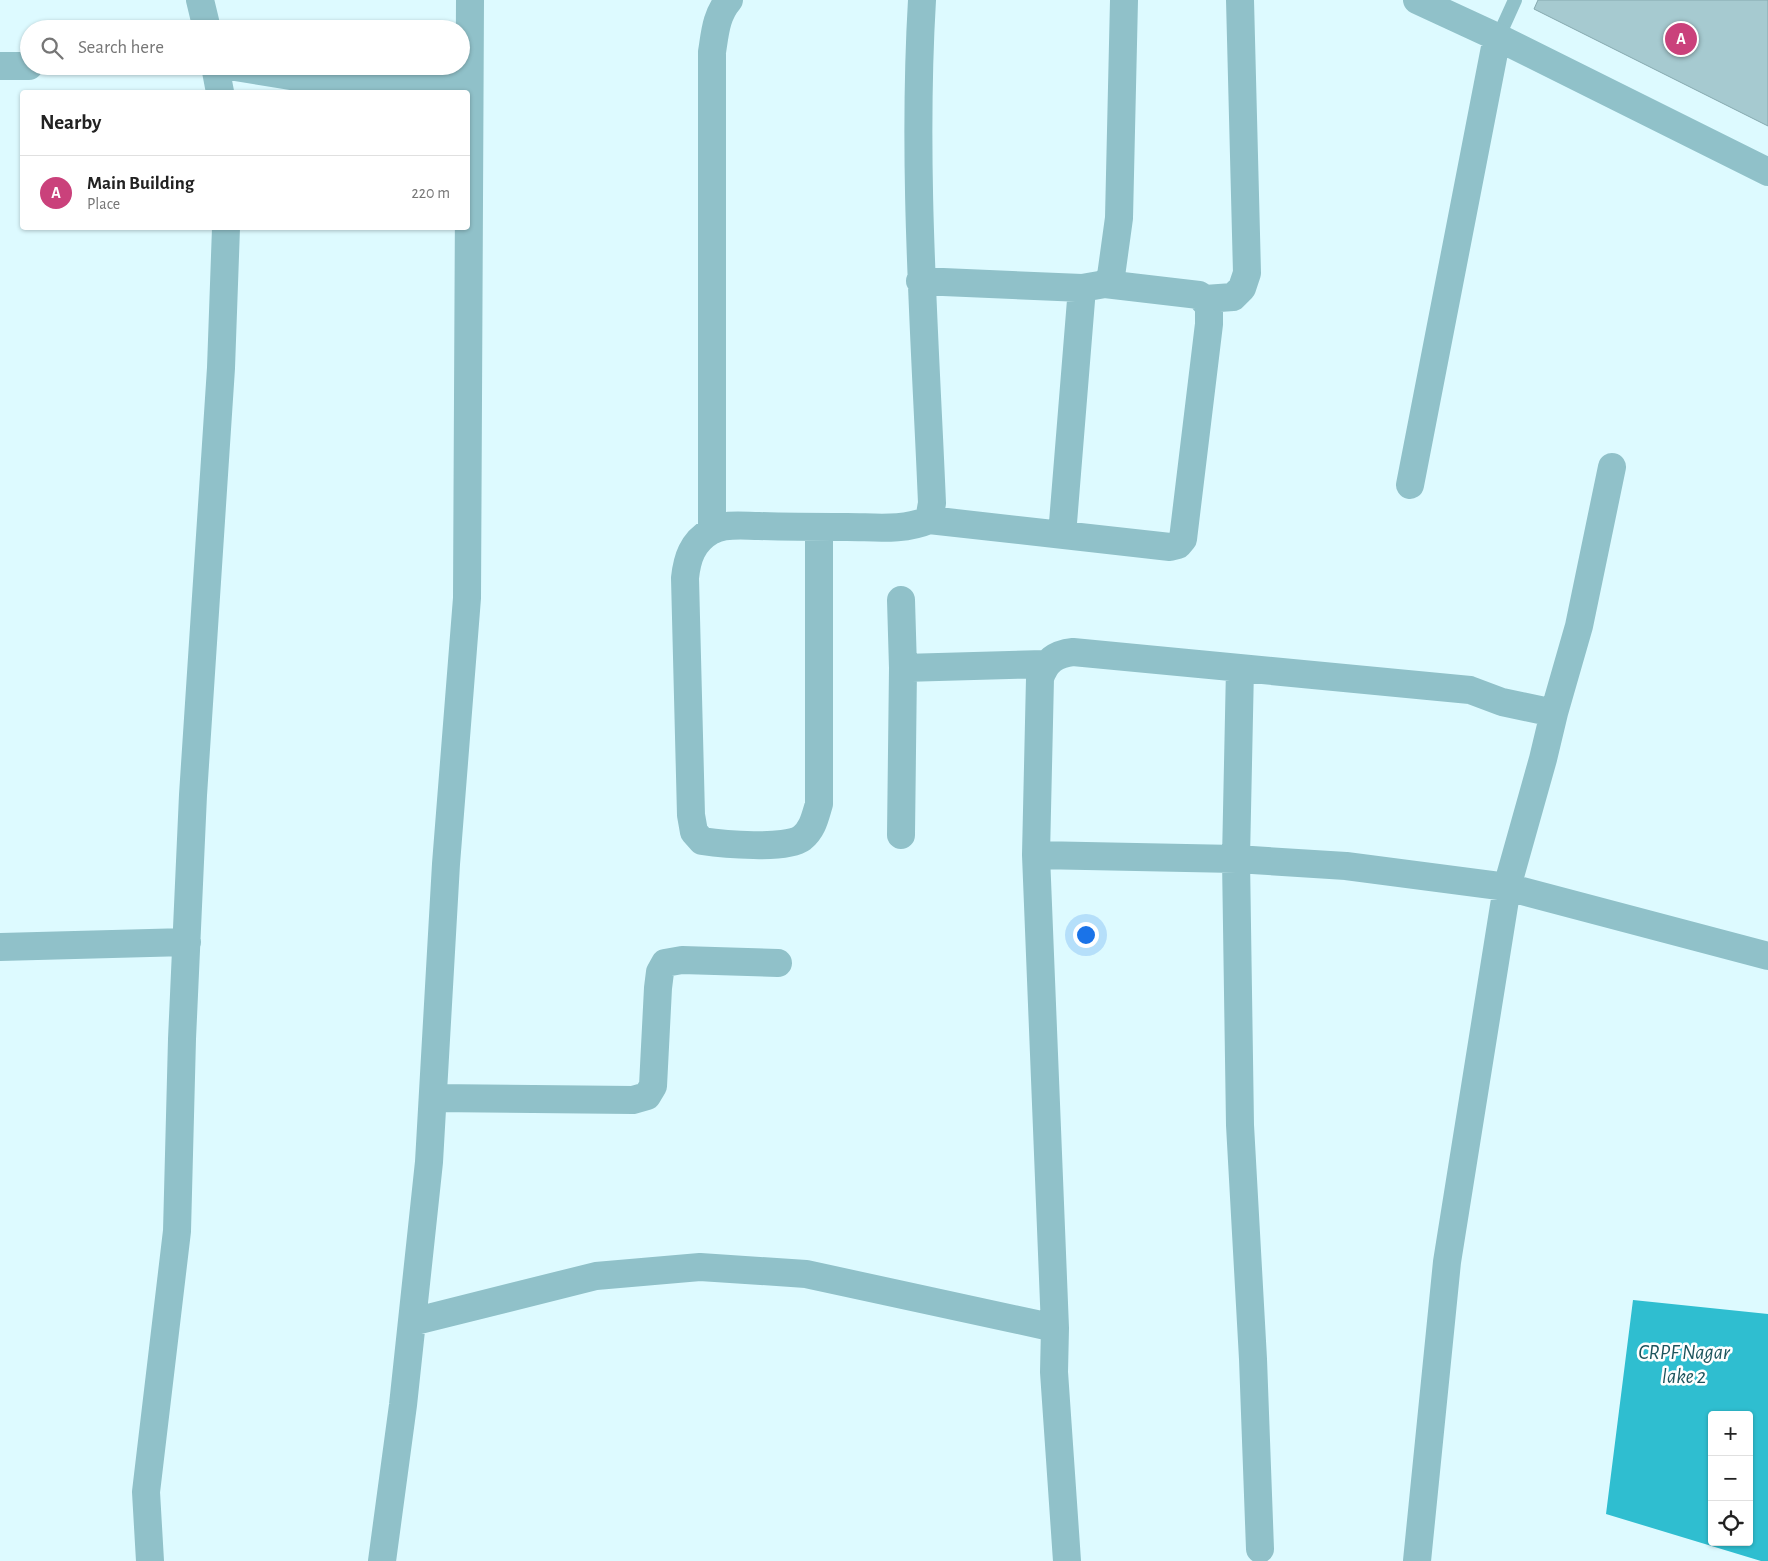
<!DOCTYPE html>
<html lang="en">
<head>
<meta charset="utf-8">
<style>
  :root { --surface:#fff; --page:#f2f2f2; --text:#222; --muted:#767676; --line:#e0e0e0; --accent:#ca417b }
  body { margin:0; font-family:"Alegreya Sans",sans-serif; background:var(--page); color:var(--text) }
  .controls { position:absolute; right:15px; bottom:15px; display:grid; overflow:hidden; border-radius:5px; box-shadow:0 1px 4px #0004 }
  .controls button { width:45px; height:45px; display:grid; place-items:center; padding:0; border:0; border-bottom:1px solid var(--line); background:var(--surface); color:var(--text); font:25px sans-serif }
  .you { position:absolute; left:1085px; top:934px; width:18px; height:18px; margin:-12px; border:4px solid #fff; border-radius:50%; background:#1a73e8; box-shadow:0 0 0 8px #1a73e833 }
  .badge { display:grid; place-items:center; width:32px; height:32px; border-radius:50%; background:var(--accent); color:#fff; font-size:16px; font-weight:700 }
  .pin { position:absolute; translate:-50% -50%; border:2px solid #fff; box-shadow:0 1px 5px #0006 }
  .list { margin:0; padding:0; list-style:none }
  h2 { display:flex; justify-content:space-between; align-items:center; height:65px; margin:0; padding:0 20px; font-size:21px }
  h2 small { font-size:16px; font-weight:400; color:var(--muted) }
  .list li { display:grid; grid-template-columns:32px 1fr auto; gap:15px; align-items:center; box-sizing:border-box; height:75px; padding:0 20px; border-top:1px solid var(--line) }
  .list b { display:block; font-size:19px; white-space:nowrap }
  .list p { margin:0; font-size:16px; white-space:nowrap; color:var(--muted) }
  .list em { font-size:16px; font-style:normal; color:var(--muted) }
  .icon { flex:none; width:28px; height:28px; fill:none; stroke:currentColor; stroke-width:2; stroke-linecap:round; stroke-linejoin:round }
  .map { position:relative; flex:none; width:1768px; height:1561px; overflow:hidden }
  .search { position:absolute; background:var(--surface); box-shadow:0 1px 4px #0004; left:20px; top:20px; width:450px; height:55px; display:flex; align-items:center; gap:12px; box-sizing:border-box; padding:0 18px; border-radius:28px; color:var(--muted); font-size:19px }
  .panel { position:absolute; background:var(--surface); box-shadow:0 1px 4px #0004; left:20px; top:90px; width:450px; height:140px; border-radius:5px }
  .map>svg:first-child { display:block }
</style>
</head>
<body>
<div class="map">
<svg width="1768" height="1561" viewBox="0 0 1768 1561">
  <rect width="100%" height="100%" fill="#ddfaff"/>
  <path fill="#2fbed0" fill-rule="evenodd" d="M1633 1300 1768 1314V1561H1761L1606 1514ZM1712 1415H1749V1542H1712Z"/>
  <path fill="#a6cad0" stroke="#86a9af" d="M1538 0H1768V126L1534 9Z"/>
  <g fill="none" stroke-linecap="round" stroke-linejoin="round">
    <path stroke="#90c1c9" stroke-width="14" d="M1501 31 1515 0"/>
    <path stroke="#90c1c9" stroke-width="28" d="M200 0 207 29
      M1417 0 1497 37 1768 172
      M0 66H29
      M215 66 220 92
      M229 66 309 79 469 87
      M920 281 1082 288 1105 284 1111 276 1119 218 1124 0
      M1205 299 1233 297 1242 288 1247 273 1240 0
      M1410 485 1497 37
      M929 520 1170 547 1178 545 1183 539 1209 324V306L1199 295 1105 284
      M819 527V804C815 817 813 829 802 838 786 850 722 844 702 841L694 832 691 815 685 578C687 559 692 542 711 531 724 523 744 526 759 526 789 527 818 527 847 527 875 527 903 531 929 520L932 503C925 335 912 168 922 0
      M712 530V52C715 33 716 15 729 0
      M1062 535 1082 288
      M901 600 903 668
      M1240 668 1236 859 1240 1125 1253 1359 1260 1549
      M1554 713 1579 626 1612 467
      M901 835 903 668 1044 664
      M1036 855 1236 859 1346 866 1507 887 1768 956
      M0 947 187 942
      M433 1098 633 1100 647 1096 653 1086 658 988 660 972 665 963 682 960 778 963
      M412 1322 596 1276 700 1267 806 1274 1055 1328 1036 855 1040 678C1046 661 1055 654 1073 652L1470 690 1502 702 1554 713 1543 759 1507 887 1447 1262 1417 1561
      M1055 1328 1054 1372 1067 1561
      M150 1561 146 1492 177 1231 182 1039 193 795 221 368 226 228
      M382 1561 403 1405 429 1162 446 864 467 598 470 0"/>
  </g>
  <g text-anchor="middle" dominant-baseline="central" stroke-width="5" stroke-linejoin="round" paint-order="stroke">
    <g font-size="21" font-style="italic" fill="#1d555d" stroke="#fff">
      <text x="1684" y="1352">CRPF Nagar<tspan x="1684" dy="24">lake 2</tspan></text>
    </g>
  </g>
</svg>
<div class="controls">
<button>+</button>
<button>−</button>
<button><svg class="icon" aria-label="locate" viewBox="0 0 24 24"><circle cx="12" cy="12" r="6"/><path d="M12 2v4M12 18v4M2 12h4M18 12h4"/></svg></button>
</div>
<div class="you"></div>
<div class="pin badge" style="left:1681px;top:39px">A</div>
<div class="search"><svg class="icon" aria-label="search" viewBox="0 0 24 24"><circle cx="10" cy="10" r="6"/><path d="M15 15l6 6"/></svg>Search here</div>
<section class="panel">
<h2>Nearby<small></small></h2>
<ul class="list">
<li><span class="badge">A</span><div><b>Main Building</b><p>Place</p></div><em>220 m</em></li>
</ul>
</section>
</div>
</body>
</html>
